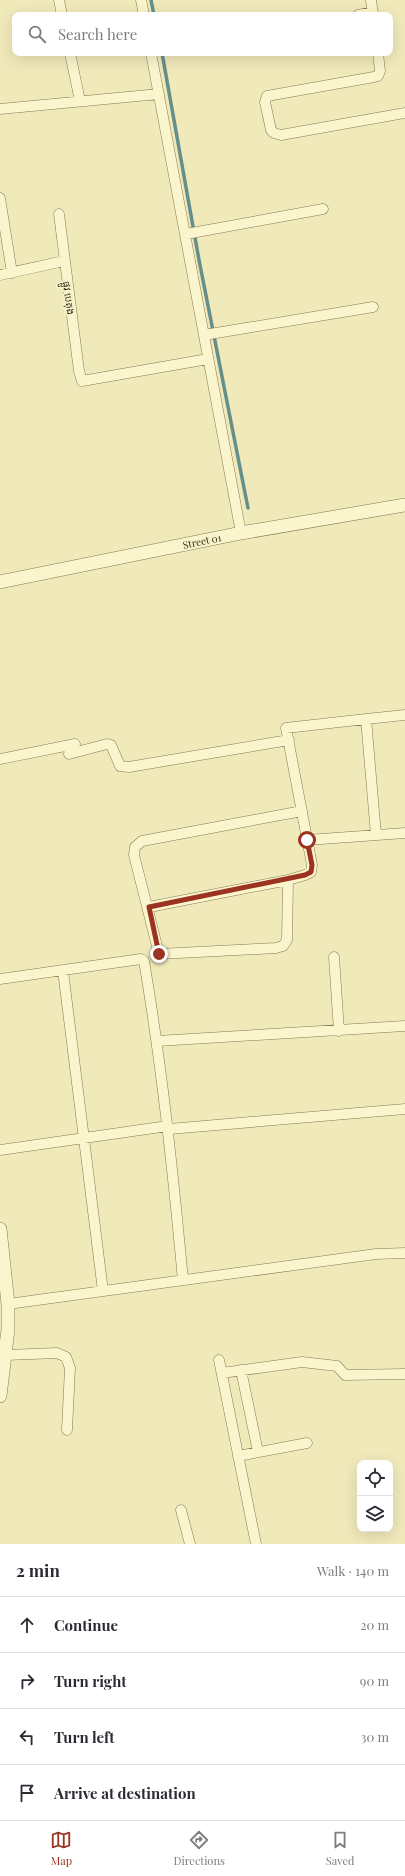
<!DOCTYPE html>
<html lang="en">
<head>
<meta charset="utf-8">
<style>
  :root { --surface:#fff; --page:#f7f7f7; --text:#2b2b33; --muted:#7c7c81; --line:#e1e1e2; --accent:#9b3320 }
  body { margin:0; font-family:"Playfair Display","Noto Sans Khmer",serif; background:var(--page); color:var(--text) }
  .controls { position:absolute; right:12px; bottom:12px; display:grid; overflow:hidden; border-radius:8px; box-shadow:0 4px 16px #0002 }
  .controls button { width:36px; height:36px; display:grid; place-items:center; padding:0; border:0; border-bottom:1px solid var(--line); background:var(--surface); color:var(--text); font:20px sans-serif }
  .stop { position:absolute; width:12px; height:12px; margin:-9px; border:3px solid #9b3320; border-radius:50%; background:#fff }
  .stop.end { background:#9b3320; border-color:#fff; box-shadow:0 1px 4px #0008 }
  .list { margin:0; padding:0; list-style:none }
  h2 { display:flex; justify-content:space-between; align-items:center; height:52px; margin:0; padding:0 16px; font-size:17px }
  h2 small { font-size:13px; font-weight:400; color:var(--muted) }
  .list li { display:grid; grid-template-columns:26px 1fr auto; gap:12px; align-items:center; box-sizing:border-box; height:56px; padding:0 16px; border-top:1px solid var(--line) }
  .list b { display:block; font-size:15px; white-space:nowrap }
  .list em { font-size:13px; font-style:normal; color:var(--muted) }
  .icon { flex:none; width:22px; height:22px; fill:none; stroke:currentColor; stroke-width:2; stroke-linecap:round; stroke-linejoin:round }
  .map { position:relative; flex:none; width:405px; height:1544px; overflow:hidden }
  .search { position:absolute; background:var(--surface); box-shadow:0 4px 16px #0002; left:12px; right:12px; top:12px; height:44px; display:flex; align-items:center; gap:10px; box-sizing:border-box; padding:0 14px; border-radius:8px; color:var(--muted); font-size:15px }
  .sheet { height:276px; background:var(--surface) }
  nav { display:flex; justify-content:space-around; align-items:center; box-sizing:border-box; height:56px; border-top:1px solid var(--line); background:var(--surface); font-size:11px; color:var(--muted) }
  nav a { display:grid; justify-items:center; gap:2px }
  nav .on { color:var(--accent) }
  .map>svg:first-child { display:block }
</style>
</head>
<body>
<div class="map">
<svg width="405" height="1544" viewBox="0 0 405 1544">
  <rect width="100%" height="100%" fill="#f0e9ba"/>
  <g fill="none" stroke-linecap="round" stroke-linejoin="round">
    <path stroke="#668e8b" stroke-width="3.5" d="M151 0 154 15
      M162 53 199 260 248 508"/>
    <g stroke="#887853" stroke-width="11">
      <path id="minor" d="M59 0 62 15
        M141 0 144 15
        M371 0 373 15
        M358 15 373 12
        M70 53 80 101
        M151 53 241 533
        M378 53 380 71 378 76 374 77 267 96 265 102 271 130 274 133 281 135 405 113
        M0 109 159 94
        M0 198 12 273
        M59 214 79 371 82 381 208 359
        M186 234 323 209
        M0 275 64 261
        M204 335 373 307
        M366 719 405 715
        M69 754 107 744 111 745 120 766 129 767 289 740
        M0 759 75 744
        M307 840 405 833
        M288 880 305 875 311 872 312 865 286 728 366 719 376 835
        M149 907 288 880 287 940 283 946 276 948 159 954 134 855 135 847 142 841 302 811
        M334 957 339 1031
        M63 971 103 1291
        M0 979 141 959 144 961C162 1067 173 1173 183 1280
        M157 1041 405 1026
        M169 1129 405 1109
        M0 1150 168 1126
        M8 1304 376 1254 405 1253
        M6 1355 57 1353 66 1357 70 1368 67 1430
        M219 1360 256 1544
        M241 1370 258 1452
        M222 1373 302 1362 337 1366 345 1375 405 1374
        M238 1456 307 1443
        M181 1510 190 1544"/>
    </g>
    <g stroke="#887853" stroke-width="14">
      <path id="tertiary" d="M0 582 241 533 405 505
        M0 1229 8 1304V1329L0 1396"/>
    </g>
    <use href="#minor" stroke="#fbf5cd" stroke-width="10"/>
    <use href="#tertiary" stroke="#fbf5cd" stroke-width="13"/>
  </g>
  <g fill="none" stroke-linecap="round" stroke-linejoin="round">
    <path stroke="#9b3320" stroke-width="5" d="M159 954 149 907 305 875 311 872 312 865 307 840"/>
  </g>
  <g text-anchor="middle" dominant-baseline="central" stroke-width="3.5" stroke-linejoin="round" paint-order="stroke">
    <g font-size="10" fill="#362c1a" stroke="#f7f2ca">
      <text transform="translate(69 298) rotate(82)">ផ្លូវ បេតុង</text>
      <text transform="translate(202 541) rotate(-12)">Street 01</text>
    </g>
  </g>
</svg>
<div class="controls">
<button><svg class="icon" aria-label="locate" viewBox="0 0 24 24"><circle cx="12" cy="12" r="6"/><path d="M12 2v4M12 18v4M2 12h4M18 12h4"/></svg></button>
<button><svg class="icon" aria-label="layers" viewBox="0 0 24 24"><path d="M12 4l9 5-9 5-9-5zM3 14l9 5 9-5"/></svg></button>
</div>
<div class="stop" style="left:307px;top:840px"></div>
<div class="stop end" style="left:159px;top:954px"></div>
<div class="search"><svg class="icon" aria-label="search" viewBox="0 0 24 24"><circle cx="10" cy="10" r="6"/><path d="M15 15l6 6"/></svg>Search here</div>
</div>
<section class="sheet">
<h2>2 min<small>Walk · 140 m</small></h2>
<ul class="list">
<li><svg class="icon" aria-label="ahead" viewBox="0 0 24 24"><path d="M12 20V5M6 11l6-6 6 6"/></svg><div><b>Continue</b></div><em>20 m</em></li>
<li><svg class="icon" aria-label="right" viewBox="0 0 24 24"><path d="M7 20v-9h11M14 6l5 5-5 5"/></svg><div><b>Turn right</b></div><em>90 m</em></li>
<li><svg class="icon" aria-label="left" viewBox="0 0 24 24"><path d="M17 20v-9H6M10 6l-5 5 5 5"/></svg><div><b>Turn left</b></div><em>30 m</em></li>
<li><svg class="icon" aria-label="arrive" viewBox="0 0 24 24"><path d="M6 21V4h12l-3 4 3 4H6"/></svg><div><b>Arrive at destination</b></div></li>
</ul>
</section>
<nav>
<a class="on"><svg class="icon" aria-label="map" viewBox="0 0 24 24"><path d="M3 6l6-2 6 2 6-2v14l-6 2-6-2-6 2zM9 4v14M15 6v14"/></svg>Map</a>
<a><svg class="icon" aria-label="directions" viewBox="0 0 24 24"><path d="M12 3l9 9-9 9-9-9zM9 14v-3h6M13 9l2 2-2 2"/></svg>Directions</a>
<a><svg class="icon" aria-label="saved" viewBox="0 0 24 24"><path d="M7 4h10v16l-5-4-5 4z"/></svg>Saved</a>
</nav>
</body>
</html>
